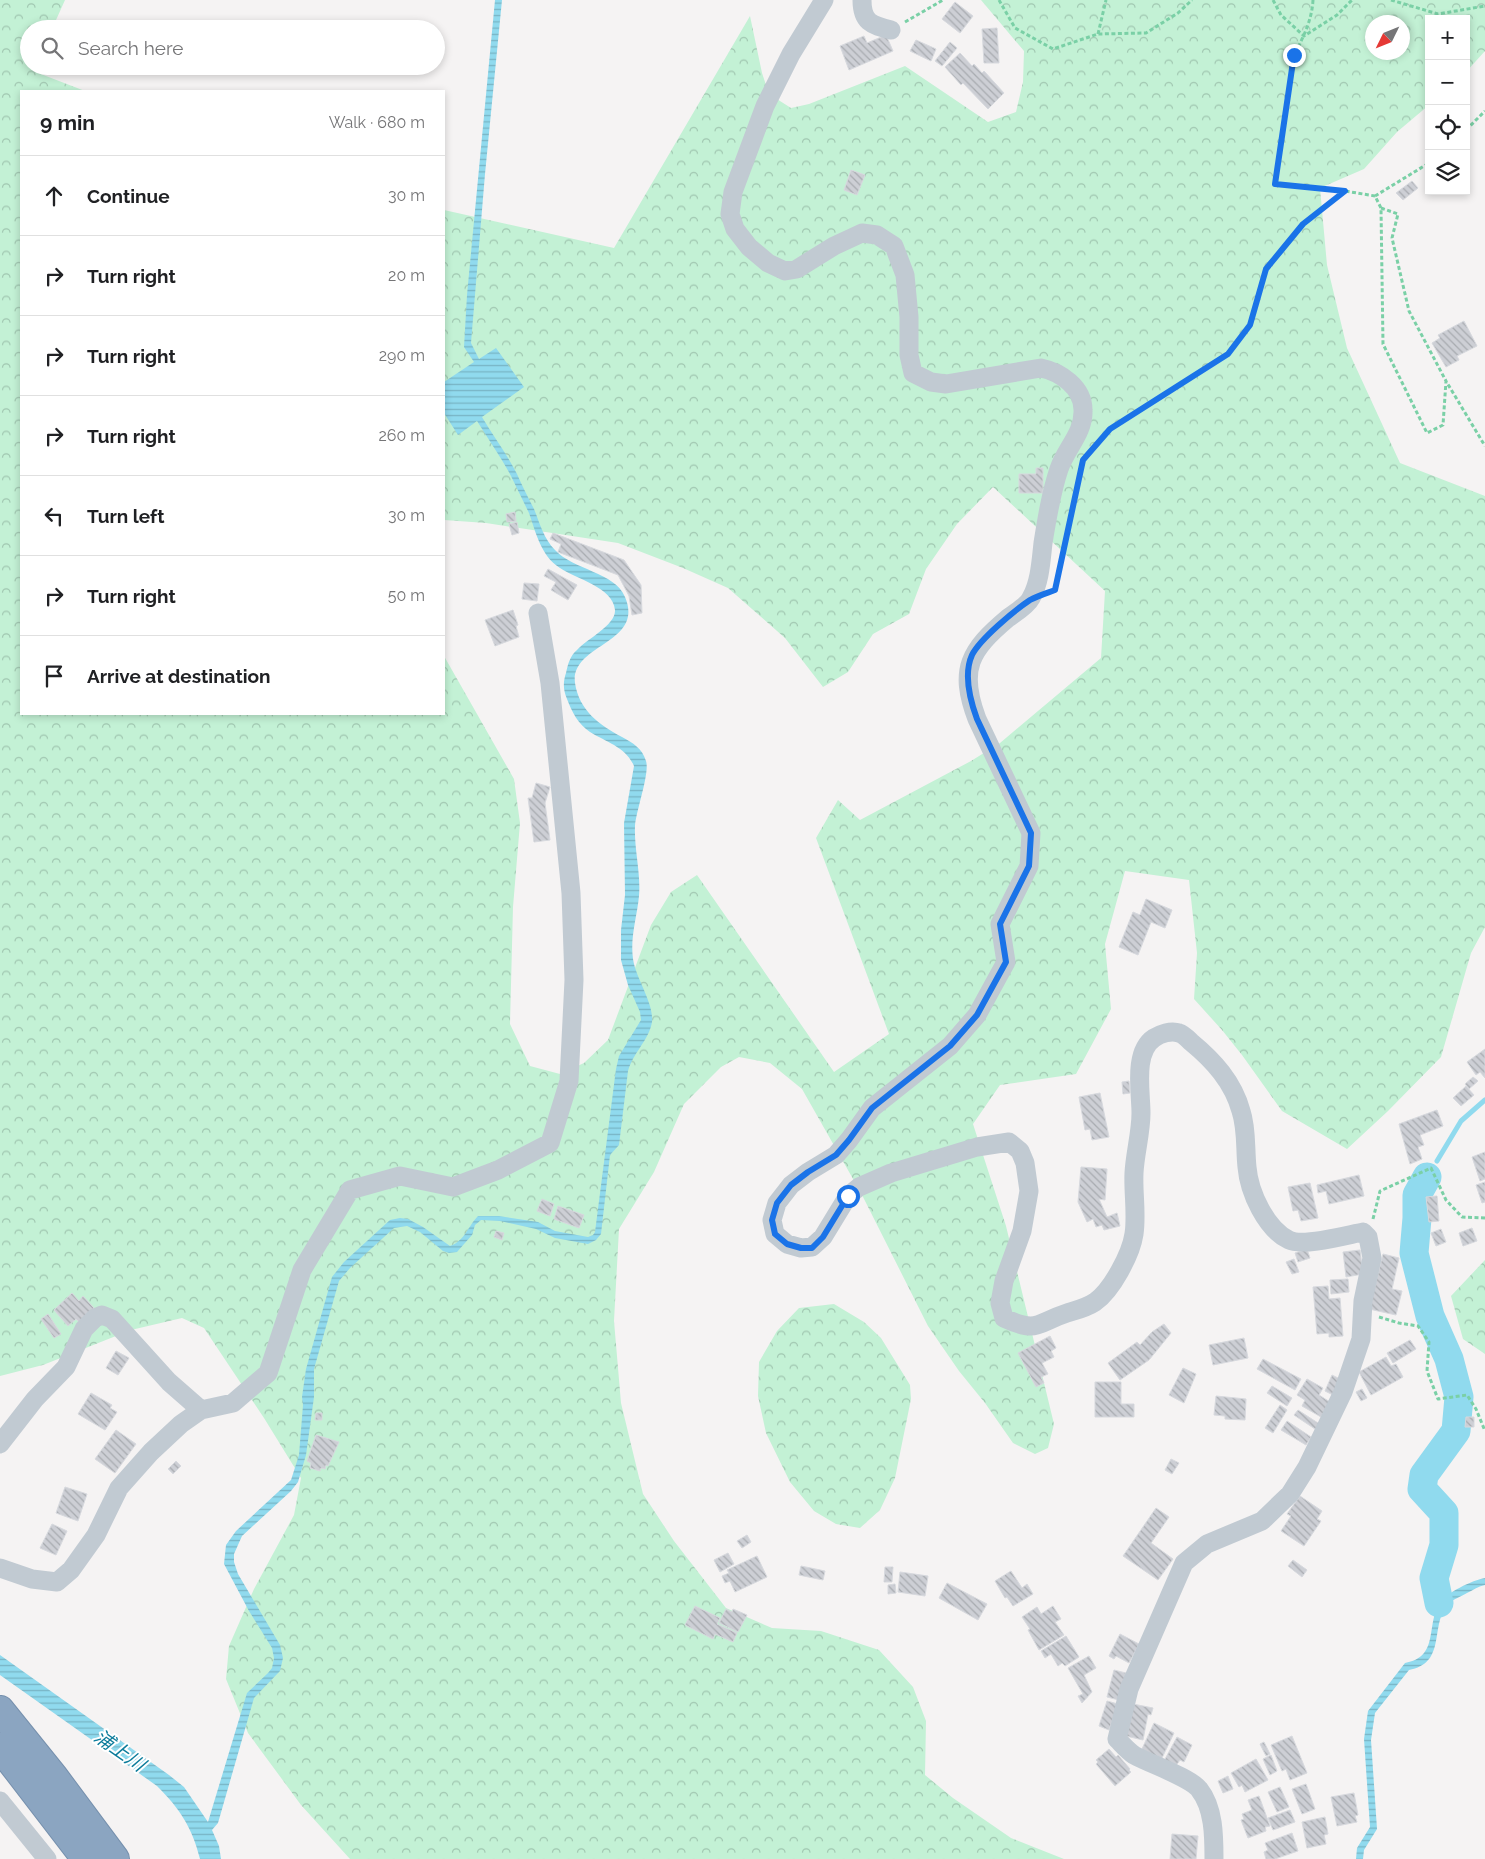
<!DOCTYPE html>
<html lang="en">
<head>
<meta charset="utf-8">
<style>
  :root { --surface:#fff; --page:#f2f2f2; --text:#202124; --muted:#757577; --line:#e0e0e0 }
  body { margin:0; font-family:Raleway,"Noto Sans JP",sans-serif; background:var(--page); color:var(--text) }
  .controls { position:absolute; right:15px; top:15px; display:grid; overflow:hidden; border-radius:0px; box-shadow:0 2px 8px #0003 }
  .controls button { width:45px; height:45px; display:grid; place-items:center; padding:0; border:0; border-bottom:1px solid var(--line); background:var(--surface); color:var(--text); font:25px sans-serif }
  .compass { position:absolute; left:1365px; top:15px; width:45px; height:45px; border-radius:50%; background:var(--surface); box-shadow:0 2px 8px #0003; rotate:227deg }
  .stop { position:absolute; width:15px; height:15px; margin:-11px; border:4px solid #1a73e8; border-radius:50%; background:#fff }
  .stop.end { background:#1a73e8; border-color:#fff; box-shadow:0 1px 5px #0008 }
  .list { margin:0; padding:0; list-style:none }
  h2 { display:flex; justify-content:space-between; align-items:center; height:65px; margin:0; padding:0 20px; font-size:21px }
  h2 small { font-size:16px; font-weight:400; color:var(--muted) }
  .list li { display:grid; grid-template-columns:32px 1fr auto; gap:15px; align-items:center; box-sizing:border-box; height:80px; padding:0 20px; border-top:1px solid var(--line) }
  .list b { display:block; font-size:19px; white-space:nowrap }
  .list em { font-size:16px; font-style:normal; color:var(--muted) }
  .icon { flex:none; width:28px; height:28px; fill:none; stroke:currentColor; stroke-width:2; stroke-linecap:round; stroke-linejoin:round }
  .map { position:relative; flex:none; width:1485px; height:1859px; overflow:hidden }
  .search { position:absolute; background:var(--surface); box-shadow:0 2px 8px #0003; left:20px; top:20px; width:425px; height:55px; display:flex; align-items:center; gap:12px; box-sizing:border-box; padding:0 18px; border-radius:28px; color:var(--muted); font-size:19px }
  .panel { position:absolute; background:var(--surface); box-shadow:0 2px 8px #0003; left:20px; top:90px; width:425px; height:625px; border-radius:0px }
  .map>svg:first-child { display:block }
</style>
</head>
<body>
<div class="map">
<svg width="1485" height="1859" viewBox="0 0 1485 1859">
  <defs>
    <pattern id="forest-crowns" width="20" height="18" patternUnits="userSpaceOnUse" patternTransform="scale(1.25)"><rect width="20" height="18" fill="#c3f1d5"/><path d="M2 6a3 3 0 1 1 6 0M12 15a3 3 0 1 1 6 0" fill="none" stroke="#a0c6b0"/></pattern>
    <pattern id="water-rules" width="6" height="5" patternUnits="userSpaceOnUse" patternTransform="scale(1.25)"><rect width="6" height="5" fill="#90daee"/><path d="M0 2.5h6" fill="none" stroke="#78b4c4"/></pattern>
    <pattern id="building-back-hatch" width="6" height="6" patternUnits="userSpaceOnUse" patternTransform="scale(1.25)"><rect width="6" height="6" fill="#cdcfd5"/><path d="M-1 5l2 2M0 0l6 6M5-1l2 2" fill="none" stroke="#a8abb0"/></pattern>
  </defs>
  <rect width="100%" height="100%" fill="#f5f3f3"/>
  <path fill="url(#forest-crowns)" fill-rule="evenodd" d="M0 0H65L52 29H29V66H35L33 71 85 91H21V714H444V656L514 779 520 823 513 907 510 1024 530 1066 560 1074 584 1063 608 1040 651 925 671 892 697 875 834 1072 889 1034 816 838 838 800 860 820 971 761 1000 743 1101 658 1105 591 993 487 957 524 926 569 909 614 873 634 848 672 823 687 785 638 728 588 683 568 618 543 486 523 444 520V210L614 248 750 16 762 73 769 94 791 108 809 104 905 66 988 122 1016 112 1023 82 1024 51 981 0H1485V51L1466 72V19H1429V105L1397 132 1364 169 1320 188 1327 265 1347 348 1400 463 1485 496V927L1471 953 1441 1057 1388 1111 1347 1149 1282 1111 1242 1055 1222 1030 1194 999 1197 953 1189 880 1125 871 1105 944 1111 1009 1076 1074 1000 1085 973 1124 1006 1226 1054 1424 1048 1448 1035 1454 1013 1443 985 1403 959 1371 928 1326 861 1193 802 1089 770 1063 739 1057 721 1067 684 1104 654 1172 619 1229 614 1321 621 1403 643 1494 674 1541 726 1608 772 1628 821 1631 879 1650 913 1687 926 1721 925 1775 953 1798 1011 1838 1064 1859H350L301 1805 248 1733 226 1679 229 1646 254 1589 294 1515 301 1478 264 1418 204 1328 182 1318 131 1330 43 1365 0 1376ZM1372 22H1402V52H1372Z
    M1485 1260V1354L1463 1339 1451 1296Z
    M834 1304 864 1322 881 1338 910 1385 911 1399 895 1478 880 1510 860 1528 836 1524 814 1511 790 1482 766 1433 758 1396 759 1362 777 1331 799 1308Z"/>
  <path fill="url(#water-rules)" d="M495 0H502L485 174 471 343 479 359 496 348 524 387 482 417C493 436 507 454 517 474 522 486 528 497 534 509 540 524 544 539 555 550 573 570 615 572 625 597 645 644 570 644 575 683 579 710 599 725 622 737 633 743 642 748 646 761 650 773 636 811 635 826 634 849 641 873 639 896 637 917 630 937 633 959 636 979 654 1003 652 1022 649 1040 633 1053 628 1071L619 1145 610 1155 601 1234 596 1240 588 1244 555 1238 536 1229 500 1221 481 1220 475 1225 472 1235 457 1252 449 1253 443 1251 420 1232 407 1226 394 1228 350 1268 339 1281 314 1369V1397L306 1455 298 1482 291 1491 242 1536 234 1554V1562L238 1574 280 1645 283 1658 280 1671 254 1698 218 1823 212 1830 219 1846 221 1859H200C192 1827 180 1809 157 1786L0 1675V1655L169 1775 184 1787 208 1822 247 1693 268 1673 272 1668 274 1658 272 1648 249 1611 224 1564 226 1545 236 1531 291 1480 299 1455 303 1405 302 1397 306 1369 332 1277 344 1262 390 1220 400 1218 408 1219 423 1227 450 1246C465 1241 468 1226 478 1216H499L538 1222 555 1231 588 1237 593 1235 595 1232 616 1069 619 1056 641 1020 640 1012 628 985 621 960V930L625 895 624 823 634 766C626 747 606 742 590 732 578 724 572 712 567 699 563 690 563 682 566 673 568 664 570 656 577 650 587 639 616 625 615 610 613 587 576 579 560 568 541 556 536 533 529 513 523 501 517 488 511 476 501 457 488 439 477 421L458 435 444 413V382L474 362 464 347 467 295Z
    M1485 1578V1585C1479 1586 1473 1590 1467 1593 1460 1597 1450 1600 1445 1608 1431 1631 1445 1663 1409 1670L1375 1713 1371 1740 1377 1829 1364 1850 1363 1859H1356L1357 1848 1370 1827 1364 1739 1368 1711 1405 1663C1439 1657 1426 1627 1439 1604 1445 1593 1473 1580 1485 1578Z"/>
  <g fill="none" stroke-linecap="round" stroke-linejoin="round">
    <path stroke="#90daee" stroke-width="5" d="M1437 1161 1461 1121 1485 1100"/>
    <path stroke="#90daee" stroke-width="29" d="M1427 1177 1417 1195V1218L1414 1253 1430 1316 1449 1359 1459 1397 1456 1431 1424 1475 1422 1489 1444 1513V1545L1434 1578 1439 1603"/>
  </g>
  <path fill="url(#building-back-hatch)" stroke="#d7d9de" d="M955 2 973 16 960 33 942 19Z
    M997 28 999 63H984L982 29Z
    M886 35 893 51 849 70 840 46 864 36 867 43Z
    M916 40 936 49 931 61 910 51Z
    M950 42 957 48 942 66 935 61Z
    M960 53 972 66 974 64 982 73 984 71 1004 93 988 109 963 83 961 85 945 67Z
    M851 170 865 175 857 195 844 190Z
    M1412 181 1418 188 1403 200 1396 193Z
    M1464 321 1477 346 1457 356 1459 360 1446 367 1432 343 1440 338 1438 335Z
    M1036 468H1043V493H1019V474H1036Z
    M515 512 516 521 507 522 506 514Z
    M517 522 519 533 512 535 509 524Z
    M553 533 624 560 641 585 642 613 632 615 629 596 618 575 558 552 561 544 550 539Z
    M548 569 577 585 568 600 551 590 556 582 544 576Z
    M524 583 539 584 537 601 522 599Z
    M513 610 518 625 516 626 519 637 495 646 485 620Z
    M536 783 550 787 545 803 550 840 534 842 528 798H532Z
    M1146 899 1172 910 1165 928 1151 922 1138 955 1119 947 1133 912 1140 915Z
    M1485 1049V1078L1480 1072 1476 1075 1467 1062Z
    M1473 1077 1478 1081 1469 1089 1465 1084Z
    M1129 1081 1130 1093 1123 1094 1122 1082Z
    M1466 1086 1474 1095 1461 1106 1453 1098Z
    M1100 1093 1109 1137 1092 1140 1090 1129 1085 1130 1079 1097Z
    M1437 1110 1443 1126 1420 1135 1424 1145 1418 1147 1422 1159 1410 1164 1399 1124Z
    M1485 1152V1179L1480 1181 1472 1157Z
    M1081 1167 1107 1169 1105 1200 1099 1199 1107 1217 1117 1213 1120 1226 1104 1230 1102 1225 1096 1227 1093 1219 1087 1222 1078 1202Z
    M1359 1175 1364 1196 1329 1204 1326 1191 1318 1193 1317 1185Z
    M1485 1182V1202L1482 1203 1476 1185Z
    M1310 1183 1318 1218 1301 1221 1298 1210 1293 1211 1288 1187Z
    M1437 1196 1439 1221 1429 1222 1426 1197Z
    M542 1199 554 1204 550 1216 537 1211Z
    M558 1206 584 1215 579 1228 554 1219Z
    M1472 1228 1477 1241 1463 1246 1459 1233Z
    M1441 1229 1446 1242 1436 1246 1431 1233Z
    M496 1231 504 1233 502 1240 494 1237Z
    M1307 1249 1310 1258 1298 1262 1295 1253Z
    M1360 1250 1363 1274 1346 1277 1343 1252Z
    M1383 1254 1399 1258 1392 1289 1402 1291 1396 1315 1369 1309Z
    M1294 1259 1299 1272 1292 1274 1286 1262Z
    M1348 1279 1349 1292 1331 1294 1330 1280Z
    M1328 1286 1329 1299 1340 1298 1343 1336 1329 1337V1333L1317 1334 1313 1287Z
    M72 1293 79 1301 83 1296 94 1308 79 1322 76 1319 68 1326 54 1310Z
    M48 1314 61 1334 54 1338 41 1319Z
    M1164 1324 1171 1333 1149 1360 1120 1380 1108 1363 1137 1342 1140 1345 1152 1332Z
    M1050 1336 1056 1348 1051 1351 1054 1357 1042 1363 1048 1374 1041 1377 1044 1383 1036 1387 1018 1353Z
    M1244 1338 1248 1358 1213 1365 1209 1345Z
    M1410 1340 1416 1349 1393 1363 1387 1353Z
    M116 1351 129 1358 118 1375 106 1368Z
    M1386 1357 1391 1366 1396 1364 1403 1377 1371 1395 1359 1372Z
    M1263 1359 1301 1379 1295 1390 1257 1369Z
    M1183 1368 1196 1374 1184 1403 1169 1395Z
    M1332 1375 1342 1380 1335 1396 1325 1391Z
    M1307 1379 1323 1388 1319 1395 1330 1402 1321 1417 1302 1406 1305 1400 1297 1395Z
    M1095 1382H1121V1404H1134V1417H1095Z
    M1272 1386 1292 1398 1287 1406 1267 1393Z
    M1362 1389 1367 1398 1361 1401 1356 1392Z
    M91 1393 112 1405 110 1408 117 1412 105 1430 78 1414Z
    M1216 1396 1246 1399 1245 1420 1225 1419V1416L1214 1415Z
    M1280 1405 1287 1410 1273 1433 1265 1428Z
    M1298 1410 1321 1425 1318 1431 1294 1415Z
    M316 1413H322V1420H315Z
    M1466 1417H1474V1427H1465Z
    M1287 1421 1311 1437 1306 1445 1281 1430Z
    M116 1430 136 1444 115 1473 95 1459Z
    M316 1435 339 1442 328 1466 326 1465 325 1469 321 1468 320 1471 310 1468 311 1463 307 1461Z
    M1171 1459 1179 1463 1172 1474 1165 1470Z
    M176 1461 181 1466 173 1474 168 1469Z
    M65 1487 87 1494 78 1521 56 1513Z
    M1300 1496 1322 1511 1317 1519 1321 1521 1304 1546 1281 1531 1291 1516 1287 1514Z
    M1156 1508 1169 1517 1151 1543 1173 1559 1158 1580 1123 1556Z
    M52 1524 67 1531 56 1555 40 1548Z
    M747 1535 751 1542 742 1548 737 1541Z
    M728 1553 734 1564 720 1572 714 1560Z
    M757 1556 767 1577 735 1592 730 1581 725 1583 722 1576 729 1573 727 1570Z
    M1293 1560 1307 1570 1302 1577 1288 1566Z
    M801 1566 825 1571 823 1580 799 1575Z
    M885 1567H893L892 1582H884Z
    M1011 1571 1022 1588 1027 1584 1033 1594 1013 1606 1007 1597 1005 1598 995 1581Z
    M900 1572 928 1576 925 1596 898 1592Z
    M947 1583 987 1604 978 1620 939 1598Z
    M895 1584 896 1593 888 1594V1585Z
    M695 1606 720 1618 717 1624 737 1633 733 1642 715 1634 713 1639 685 1625Z
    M1053 1606 1061 1619 1055 1622 1064 1635 1039 1650 1028 1630 1030 1629 1022 1617 1037 1607 1041 1614Z
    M726 1609 732 1612 733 1609 747 1615 738 1632 719 1623Z
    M1120 1634 1139 1644 1129 1663 1116 1656 1114 1659 1109 1656Z
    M1066 1636 1079 1657 1065 1666 1062 1663 1058 1666 1051 1654 1045 1658 1041 1651Z
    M1089 1656 1096 1668 1084 1675 1092 1692 1082 1703 1078 1696 1083 1694 1068 1668Z
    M1114 1670 1126 1673 1119 1700 1107 1697Z
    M1107 1701 1118 1704 1109 1730 1099 1726Z
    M1133 1704 1153 1708 1151 1715 1148 1714 1143 1740 1126 1736Z
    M1154 1723 1174 1733 1161 1760 1141 1751Z
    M1292 1736 1307 1773 1290 1780 1286 1769 1282 1771 1271 1745Z
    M1177 1737 1192 1745 1184 1762 1180 1760 1175 1767 1164 1761Z
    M1264 1742 1270 1754 1266 1756 1260 1744Z
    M1109 1749 1116 1757 1118 1755 1130 1769 1129 1770 1131 1772 1115 1786 1096 1764 1098 1762 1096 1760Z
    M1271 1755 1277 1771 1270 1775 1263 1759Z
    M1256 1759 1268 1780 1245 1792 1242 1785 1239 1787 1231 1773Z
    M1228 1776 1233 1789 1223 1793 1218 1781Z
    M1306 1784 1315 1809 1302 1814 1292 1789Z
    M1280 1787 1289 1807 1277 1812 1268 1792Z
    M1354 1793 1358 1815 1355 1816 1357 1822 1337 1826 1331 1797Z
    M1259 1796 1270 1826 1265 1827 1266 1831 1248 1838 1241 1820 1244 1819 1242 1814 1252 1810 1248 1800Z
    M1290 1810 1295 1822 1273 1830 1268 1818Z
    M1325 1817 1328 1834 1324 1835 1326 1844 1307 1848 1302 1822Z
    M1292 1833 1298 1851 1275 1859H1266L1264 1852 1268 1850 1265 1843Z
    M1172 1834 1198 1836 1196 1859H1170Z"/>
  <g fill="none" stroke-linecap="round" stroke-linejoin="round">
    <g stroke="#7690ad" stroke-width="30">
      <path id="highway" d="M0 1710 54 1777 115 1859
        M0 1747 86 1859"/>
    </g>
    <path stroke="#7ad0a6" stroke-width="3" stroke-dasharray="4 2.5" stroke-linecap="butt" d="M999 0 1015 28 1053 49 1098 34 1146 33 1178 13 1192 0
      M1273 0 1281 15 1304 36 1337 15 1352 0
      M1313 0C1312 20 1303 38 1294 55L1275 184 1345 191 1375 196 1381 208 1383 344 1427 433 1443 425 1446 381 1485 446
      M1391 0 1438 14 1485 6
      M905 22 943 0
      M1098 34 1106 0
      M1466 130 1485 111
      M1375 196 1429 163
      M1381 208 1398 214 1392 238 1409 311 1446 381
      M1052 591 1055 590 1083 460 1110 429 1228 354 1250 325 1266 269 1303 224 1345 191
      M1373 1219 1380 1191 1431 1168 1446 1200 1462 1217 1485 1218
      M1379 1317 1399 1323 1418 1326 1429 1342 1427 1371 1438 1399 1467 1395 1476 1409 1485 1431"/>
    <path stroke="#c1cad2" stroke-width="19" d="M824 0 791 54 765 106 733 192 730 214 735 229 749 247 768 263 785 271 797 269 834 246 862 233 877 235 894 246 905 275 909 317V355L913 373 931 382 946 384 1041 368C1060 372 1083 387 1083 410 1084 433 1066 448 1059 469 1051 493 1047 518 1043 543 1041 561 1040 582 1031 598 1027 606 1015 613 1008 618 970 650 958 669 977 719L1031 833 1029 866 1000 924 1006 962 977 1015 950 1046 872 1108 849 1140 836 1155 808 1172 791 1185 777 1203 772 1220 775 1234 787 1244 801 1248 812 1247 823 1237 848 1196 859 1187 891 1173 977 1147 1009 1142 1020 1151 1025 1163 1029 1191 1022 1231 1004 1281 1000 1303 1004 1318C1039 1334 1036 1323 1067 1313 1077 1310 1086 1308 1095 1302 1112 1290 1131 1254 1134 1234 1137 1214 1133 1193 1134 1173 1135 1153 1141 1133 1141 1113 1141 1092 1133 1052 1154 1038 1160 1034 1171 1030 1179 1033 1183 1034 1188 1039 1191 1042 1214 1061 1233 1082 1241 1111 1247 1129 1245 1149 1247 1167 1249 1192 1266 1229 1289 1240 1303 1247 1347 1235 1363 1232L1368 1237 1372 1258 1363 1301 1361 1339 1343 1392 1307 1467 1290 1494 1262 1521 1207 1544 1184 1563 1129 1689 1117 1739C1123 1745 1128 1751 1134 1755 1150 1764 1189 1777 1199 1789 1214 1808 1214 1836 1214 1859
      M862 0C862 22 871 25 891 30
      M0 1444 35 1399 66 1367 84 1329 95 1318 102 1315 112 1319 169 1382 201 1410
      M0 1568 32 1579 57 1582 71 1570 96 1535 119 1488 151 1452 181 1424 201 1410 233 1403 268 1373 302 1270 350 1190 400 1176 453 1187 498 1170 550 1143 569 1081 574 980 571 893 550 683 538 613
      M0 1801 47 1859"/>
    <use href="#highway" stroke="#8ba5c1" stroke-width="28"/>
  </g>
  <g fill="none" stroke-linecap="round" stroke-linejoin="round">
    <path stroke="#1a73e8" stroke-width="6" d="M848 1196 823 1237 812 1248H801L787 1244 775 1234 772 1220 777 1203 791 1185 808 1172 836 1155 849 1140 872 1108 950 1046 977 1015 1006 962 1000 924 1029 866 1031 833 977 719C970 700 963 675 972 655 980 639 1015 610 1030 600 1037 596 1047 593 1055 590L1083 460 1110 429 1228 354 1250 325 1266 269 1303 224 1345 191 1275 184 1294 55"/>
  </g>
  <g text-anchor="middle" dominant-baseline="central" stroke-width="4" stroke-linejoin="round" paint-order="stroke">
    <g font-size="19" font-style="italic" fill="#0c7c9b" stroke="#fff">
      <text transform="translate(120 1750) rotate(35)">浦上川</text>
    </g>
  </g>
</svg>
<div class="controls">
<button>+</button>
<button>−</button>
<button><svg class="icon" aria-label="locate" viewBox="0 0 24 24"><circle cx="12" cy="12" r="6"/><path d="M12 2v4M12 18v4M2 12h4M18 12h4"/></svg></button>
<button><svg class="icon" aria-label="layers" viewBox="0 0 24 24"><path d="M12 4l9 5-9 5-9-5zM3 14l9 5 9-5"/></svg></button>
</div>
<svg class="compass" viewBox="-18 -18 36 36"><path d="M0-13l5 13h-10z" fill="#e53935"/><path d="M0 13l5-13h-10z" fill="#757577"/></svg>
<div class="stop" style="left:848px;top:1196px"></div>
<div class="stop end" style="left:1294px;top:55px"></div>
<div class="search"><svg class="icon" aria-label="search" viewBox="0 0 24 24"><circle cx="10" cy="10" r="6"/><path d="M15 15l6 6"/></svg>Search here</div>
<section class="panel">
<h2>9 min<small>Walk · 680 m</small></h2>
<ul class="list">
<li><svg class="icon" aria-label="ahead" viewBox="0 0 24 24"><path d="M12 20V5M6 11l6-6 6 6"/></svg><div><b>Continue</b></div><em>30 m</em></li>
<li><svg class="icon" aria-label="right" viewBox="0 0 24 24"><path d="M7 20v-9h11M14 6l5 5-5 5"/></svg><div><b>Turn right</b></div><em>20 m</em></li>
<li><svg class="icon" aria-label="right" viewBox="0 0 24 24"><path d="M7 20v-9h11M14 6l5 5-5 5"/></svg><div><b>Turn right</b></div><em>290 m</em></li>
<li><svg class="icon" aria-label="right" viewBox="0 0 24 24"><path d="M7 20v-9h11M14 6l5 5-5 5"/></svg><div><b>Turn right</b></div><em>260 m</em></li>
<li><svg class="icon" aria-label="left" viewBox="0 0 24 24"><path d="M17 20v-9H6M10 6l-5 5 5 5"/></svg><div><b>Turn left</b></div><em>30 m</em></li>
<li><svg class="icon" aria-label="right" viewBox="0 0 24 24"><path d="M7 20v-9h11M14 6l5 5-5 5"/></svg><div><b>Turn right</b></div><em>50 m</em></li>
<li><svg class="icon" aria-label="arrive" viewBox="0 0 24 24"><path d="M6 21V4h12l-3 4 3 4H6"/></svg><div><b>Arrive at destination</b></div></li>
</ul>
</section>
</div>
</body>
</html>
